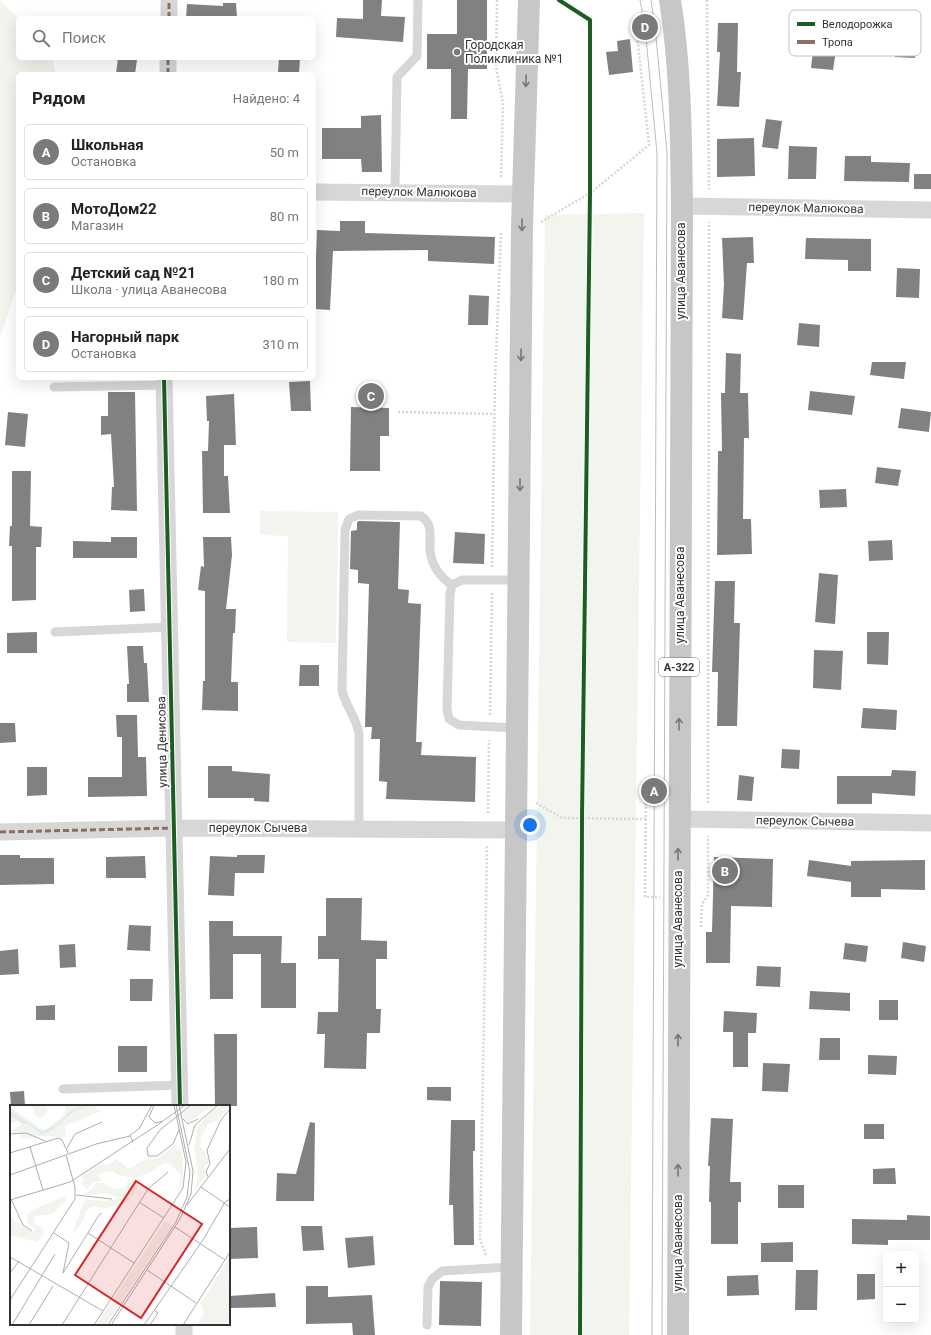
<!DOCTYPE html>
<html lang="ru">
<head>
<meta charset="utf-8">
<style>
  :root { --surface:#fff; --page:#f6f6f6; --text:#222; --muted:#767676; --line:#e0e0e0; --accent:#7a7a7a }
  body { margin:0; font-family:Roboto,sans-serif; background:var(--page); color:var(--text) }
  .controls { position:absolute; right:12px; bottom:12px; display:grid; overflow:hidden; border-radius:6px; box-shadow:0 4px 16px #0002 }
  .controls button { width:36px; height:36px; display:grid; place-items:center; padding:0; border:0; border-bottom:1px solid var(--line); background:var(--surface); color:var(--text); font:20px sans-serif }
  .you { position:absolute; left:530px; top:825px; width:14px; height:14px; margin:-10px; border:3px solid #fff; border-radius:50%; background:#1a73e8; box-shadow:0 0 0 6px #1a73e833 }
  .badge { display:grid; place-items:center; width:26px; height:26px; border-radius:50%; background:var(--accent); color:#fff; font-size:13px; font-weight:700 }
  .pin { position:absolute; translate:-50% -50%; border:2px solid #fff; box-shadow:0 1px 4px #0006 }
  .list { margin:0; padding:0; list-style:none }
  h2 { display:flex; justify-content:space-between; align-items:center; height:52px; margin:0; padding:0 16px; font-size:17px }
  h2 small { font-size:13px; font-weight:400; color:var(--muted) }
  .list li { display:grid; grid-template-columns:26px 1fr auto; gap:12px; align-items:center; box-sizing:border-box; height:56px; margin:0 8px 8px; padding:0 8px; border:1px solid var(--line); border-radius:6px }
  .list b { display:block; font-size:15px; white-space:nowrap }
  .list p { margin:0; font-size:13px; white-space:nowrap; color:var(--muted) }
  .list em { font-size:13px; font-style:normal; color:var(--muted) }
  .icon { flex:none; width:22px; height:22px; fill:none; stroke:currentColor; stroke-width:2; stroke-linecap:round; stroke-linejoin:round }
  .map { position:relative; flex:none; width:931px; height:1335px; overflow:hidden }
  .search { position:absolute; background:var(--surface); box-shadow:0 4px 16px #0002; left:16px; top:16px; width:300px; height:44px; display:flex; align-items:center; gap:10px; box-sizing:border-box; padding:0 14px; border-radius:6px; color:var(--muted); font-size:15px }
  .panel { position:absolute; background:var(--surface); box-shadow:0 4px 16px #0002; left:16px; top:72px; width:300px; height:308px; border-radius:6px }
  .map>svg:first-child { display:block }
</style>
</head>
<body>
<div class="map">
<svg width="931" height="1335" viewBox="0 0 931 1335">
  <rect width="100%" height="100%" fill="#fff"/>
  <path fill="#f1f5ed" d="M0 0 18 18V58H52L56 74H18V285L0 337Z
    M644 213 629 1335H530L545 215Z
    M260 511 338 512 336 643 287 642 288 536 260 535Z"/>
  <path fill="#818181" d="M363 0H382L381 16 405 17 403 42 336 37 337 18 363 19Z
    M457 0H487V69H468L467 119H451V69H427V34H457Z
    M223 3H236L237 18H186L187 4 223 6Z
    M718 23H738L737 72H741L739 107 717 106 720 52H717Z
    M896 30 916 31 915 58 895 57Z
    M630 39 633 72 609 75 606 52 618 51 617 41Z
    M814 42 837 44 833 70 811 68Z
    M118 58 137 60 135 74H116Z
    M279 58H300L299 73 278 72Z
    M381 115 382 172H362L361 159H322V128H361V116Z
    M766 119 782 121 778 149 762 147Z
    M754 138 755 176 717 177V139Z
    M789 146 817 147 816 179H788Z
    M845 156H871V162L910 163 909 182 844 181Z
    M914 174H931V189H914Z
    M340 221H365V233L495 237 494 264 428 261V250L333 251 330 310 314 309 317 230 340 231Z
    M753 237 754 263H747L743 320 722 318 724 284 722 238Z
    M806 238 871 239V271H848V260L805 259Z
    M897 268 920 269 919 298 896 297Z
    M469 295 489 296 488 325H468Z
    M799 323 820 325 819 347 797 345Z
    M726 353 741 354 740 393H748L749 438H744L743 519H751L752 554 717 555 718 451H722L721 393H725Z
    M872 362H906L904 379 870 375Z
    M108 378H135V380H108Z
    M310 381 311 411H291L289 382Z
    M810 391 855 396 852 415 808 410Z
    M108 392H135L137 511 111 510 112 487H114L111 434 101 435V416H108Z
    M234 394 236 445H224V476H228L230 513H203L202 451H208L209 421H207L206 396Z
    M351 407 389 408V436H380V471H350Z
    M901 408 931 412 929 432 898 428Z
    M8 412 28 414 25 447 5 445Z
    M877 467 901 470 898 486 875 483Z
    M12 471H31L30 526 42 527 41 547H36V600L12 601V546H9L10 526H12Z
    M846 489 847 507 820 508 819 490Z
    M359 521 400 522 398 589 409 590 408 603 421 604 416 742H422L421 755 476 757 475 802 386 799 387 782 379 781 380 739H371L372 727H365L369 584 358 583V570L350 569 351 531 357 530V522Z
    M455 532 485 534 484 564 453 563Z
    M111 537H137V558H73V541L111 542Z
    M203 537H231L232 555 226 609H236L235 633H233L231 682H238V711L202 710 203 681H205V591L198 590 201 566 204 567Z
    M892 540 893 560 869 561 868 541Z
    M819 573 838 575 835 624 815 622Z
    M715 581H735L734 623H740L737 726H717L718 672H712Z
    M144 589 145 611 130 612 129 590Z
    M37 632V653H7V633Z
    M867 632H889L888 665 867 664Z
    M127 646H143L144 663H147L149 702H127V684H129Z
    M814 650 843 651 841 690 813 688Z
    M300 665H319V686H299Z
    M863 708 897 710 896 730 861 728Z
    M116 715H137L138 757H146L147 796 88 797V777H122V737H117Z
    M0 723H15L16 742 0 743Z
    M782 749 800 750 799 769 781 768Z
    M208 766H232V771L270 774 269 802 254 801V798H208Z
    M27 767H47V795L27 796Z
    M892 770 916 771 915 796 872 793V804H837V776H891Z
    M739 775 754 777 752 801 737 800Z
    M0 855H20V858H54V884L0 885Z
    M237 855H265L264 873H235L234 896 208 895 210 856 237 857Z
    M145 856 146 878H106V857Z
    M714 857 773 859 772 907 731 906 730 963H706V932H712Z
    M809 860 851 866V861L925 860V890L881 889V897H851V882L807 876Z
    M326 898H362L361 940 387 941V959H376V1009H381L380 1033H367L366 1069 324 1068 325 1034H317L318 1012H338L339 959H318V936H326Z
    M209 921H233V936H282L281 963H296V1008H261V954H233V999H210Z
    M129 925 151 926 150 951 127 950Z
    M903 942 926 946 924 962 901 958Z
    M845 943 868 946 866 962 843 959Z
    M75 944 76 967 60 968 59 945Z
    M18 949 19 974 0 975V951Z
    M757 966 781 967 780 987 756 986Z
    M130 979H153L152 1001H130Z
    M810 991 850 993V1011L809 1009Z
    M879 1000H898V1020H879Z
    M55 1005V1020H36V1006Z
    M724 1011 757 1013 756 1033H748V1067H733V1032H723Z
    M214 1034H237V1106H215Z
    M820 1038H840V1060H819Z
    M118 1046H147V1072H118Z
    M868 1055 897 1056 896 1075 868 1074Z
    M763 1063 790 1064 788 1092 762 1091Z
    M427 1087H451V1101L427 1100Z
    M24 1091 25 1106H11L10 1092Z
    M711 1118 733 1119 730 1182H741V1202H738V1244H711V1202H709L710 1166H708Z
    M451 1120H475V1151H473L474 1245H454L453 1205H449Z
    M310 1122 315 1123 314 1201H276L277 1173 296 1174Z
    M864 1124H884V1139H864Z
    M895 1168 896 1184H873V1169Z
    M778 1185H804V1208H778Z
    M907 1215 930 1216V1240H888V1245L852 1244V1219L907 1220Z
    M301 1226H322L324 1250 303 1251Z
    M257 1227 258 1258 229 1259V1228Z
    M373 1236 375 1265 348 1268 345 1238Z
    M793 1242V1262H761V1243Z
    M796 1270H818L817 1310H795Z
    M857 1274H875V1299L857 1300Z
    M758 1275 759 1295 727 1296V1276Z
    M440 1281 482 1282 481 1326 439 1325Z
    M306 1286H328V1297L372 1295 375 1335H353L352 1323 306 1324Z
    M275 1293 276 1307 229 1308V1296Z"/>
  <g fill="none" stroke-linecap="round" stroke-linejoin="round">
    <path stroke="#d6d6d6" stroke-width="2.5" stroke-dasharray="2 2" stroke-linecap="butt" d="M497 0 496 67 503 103 501 177
      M707 0 709 189
      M541 222 590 193 649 145 637 35
      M398 412 494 414
      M492 567 495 381 501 232
      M490 715 492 592
      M646 799 645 897H660
      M536 803 562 818 646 819
      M708 803 709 222
      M488 813 489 740
      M701 927 702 904 708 895V836
      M486 1255 480 1240 487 846"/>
    <path stroke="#d7d7d7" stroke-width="9" d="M395 191 397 77 417 56 418 0
      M54 387 164 385
      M55 632 170 627
      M517 728 459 725 449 719 447 709 450 594 452 585 462 580H518
      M359 829V733C356 717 345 705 342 690L345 530 349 519 358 515 421 516C434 524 429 538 430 551 432 566 440 577 452 585
      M63 1089 179 1085
      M427 1325 428 1287 432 1279 442 1271 511 1267"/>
    <path stroke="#d7d7d7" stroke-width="17" d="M169 18V0
      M168 74V58
      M314 192 523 194
      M682 206 931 210
      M164 378 180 1106
      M679 819 931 823
      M0 832 174 828 516 830
      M184 1324V1335"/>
    <path stroke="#c7c7c7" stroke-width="22" d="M670 0C681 69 681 137 682 206L678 1335
      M511 1335 522 226 529 0"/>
    <path stroke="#bebebe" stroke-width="1" d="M640 0 645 27 657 153 652 1335
      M651 0 655 27 667 152 662 1335"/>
    <path stroke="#8d6e63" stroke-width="3" stroke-dasharray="6 3" stroke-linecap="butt" d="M169 18V0
      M168 74V58
      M0 832 174 828"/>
    <g stroke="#fff" stroke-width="6">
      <path id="cycleway" d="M559 0 590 20V193L582 818 580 1335
        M164 378 180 1106"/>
    </g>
    <use href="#cycleway" stroke="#1b5e20" stroke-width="4"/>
  </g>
  <defs><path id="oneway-shaft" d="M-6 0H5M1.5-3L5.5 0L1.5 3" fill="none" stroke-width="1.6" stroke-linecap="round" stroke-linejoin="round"/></defs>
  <g stroke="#767676">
    <use href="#oneway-shaft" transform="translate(526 81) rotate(92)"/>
    <use href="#oneway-shaft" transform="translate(522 225) rotate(91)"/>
    <use href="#oneway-shaft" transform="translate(521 355) rotate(91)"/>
    <use href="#oneway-shaft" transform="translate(520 485) rotate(90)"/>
    <use href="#oneway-shaft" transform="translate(679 724) rotate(-90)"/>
    <use href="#oneway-shaft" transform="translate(678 854) rotate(-90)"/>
    <use href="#oneway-shaft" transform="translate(678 1040) rotate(-90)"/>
    <use href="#oneway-shaft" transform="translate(678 1170) rotate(-90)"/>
  </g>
  <circle fill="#7a7a7a" stroke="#fff" stroke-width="1.5" cx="457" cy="52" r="4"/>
  <g text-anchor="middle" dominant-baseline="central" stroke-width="4" stroke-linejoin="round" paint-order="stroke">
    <rect fill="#fff" stroke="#707070" stroke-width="1" x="659" y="658" width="40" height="18" rx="3"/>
    <g font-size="11" font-weight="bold" fill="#333">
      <text x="679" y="667">А-322</text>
    </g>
    <g font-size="12" fill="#333" stroke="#fff" text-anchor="start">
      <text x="465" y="45">Городская<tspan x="465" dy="14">Поликлиника №1</tspan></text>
    </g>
    <g font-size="12" fill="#333" stroke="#fff">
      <text transform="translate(419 192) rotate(1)">переулок Малюкова</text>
      <text transform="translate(806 208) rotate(1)">переулок Малюкова</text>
      <text transform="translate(681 271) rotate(-90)">улица Аванесова</text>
      <text transform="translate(680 595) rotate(-90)">улица Аванесова</text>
      <text transform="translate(162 742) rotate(-91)">улица Денисова</text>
      <text transform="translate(805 821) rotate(1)">переулок Сычева</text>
      <text x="258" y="828">переулок Сычева</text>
      <text transform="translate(678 919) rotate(-90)">улица Аванесова</text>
      <text transform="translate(678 1243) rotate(-90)">улица Аванесова</text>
    </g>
  </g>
  <g transform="translate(10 1105)">
    <rect width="220" height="220" fill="#fff"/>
    <path d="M21 0H36L38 6 32 13 26 11ZM55 0H87L85 4 93 5 55 21 56 32 23 31 21 34 11 33 10 27 2 28 1 26 12 19 7 16 0 20V2L31 24H36L52 12 56 5ZM184 0H203L179 17 174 14V7ZM212 0 220 1 210 13 197 20 191 32 190 42 196 48 199 58 194 61 196 70 184 87 188 71 184 43 187 24 198 9ZM167 38V47L171 42 173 62V76L168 88 171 70 160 59 154 58 139 68 124 73 108 70 103 66 95 67 88 70 92 76 84 77 77 85 72 79 74 76 71 71 90 59 98 60 106 54 119 64 132 56 149 53ZM118 74 126 75 128 82 118 97 116 96 107 104 103 101 94 104 83 101 76 106 71 120 62 129 75 94 93 96 107 94V92L96 88 73 90 82 84 86 78H94L104 84 115 83ZM56 91 55 97 42 109 25 111 24 119 32 123 34 129 27 137 0 130V112L22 127 26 124 17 118V110L24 104ZM155 116 162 121 96 220H86ZM220 152V170L207 187 220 172V213L216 220H187L194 208 190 197 195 192Z" fill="#f1f5ed"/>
    <path d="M78 0H83L64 6 41 26 31 29 18 19 12 18 0 10V6L33 27 47 19 62 5Z" fill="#ddebf3"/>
    <path fill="none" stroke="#adadad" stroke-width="1" d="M144 0 139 12 145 18 153 16 175 0M173 14 178 19 188 14M169 25 163 39 147 51H138L137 43 150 25 181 0M0 29 16 28 35 36M123 37 120 30 129 24 142 0M179 40 185 20 208 0M20 42 33 85M57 43 65 29 92 17M0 48 48 33 52 35 58 48M0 70 86 39 120 31M198 72 196 66 200 59 197 45 211 15 220 4M191 82 220 102M66 90 102 94M1 94 13 120 22 126M0 95 60 77 152 17M129 97 154 113M177 100 220 44M165 122 215 155M44 128 59 138 53 168M78 128 124 158M0 152 93 206M137 165 186 198M0 168 9 156M53 168 89 110 92 108M0 195 65 94V82L56 50M2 220 45 149M19 220 43 181M52 220 138 84 158 67M84 220 173 83 176 57 164 0M98 220 166 117 177 92 180 67 166 0M101 220 170 114 181 89 183 66 169 0M134 220 193 135 215 97 220 94M140 220 148 208 144 205M173 220 220 147"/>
    <path fill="#d62828" fill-opacity="0.15" stroke="#d62828" stroke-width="2" d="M126 76 192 119 131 213 65 170Z"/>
    <rect width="220" height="220" fill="none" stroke="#333" stroke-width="2"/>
  </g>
  <rect x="789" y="10" width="132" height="46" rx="6" fill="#fff" stroke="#c2c2c2" stroke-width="1"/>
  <rect x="797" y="22" width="18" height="4" fill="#1b5e20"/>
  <rect x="797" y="40" width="18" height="4" fill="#8d6e63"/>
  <g font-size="11" fill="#333">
    <text x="822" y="28">Велодорожка</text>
    <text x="822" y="46">Тропа</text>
  </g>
</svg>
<div class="controls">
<button>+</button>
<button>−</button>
</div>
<div class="you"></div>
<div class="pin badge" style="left:654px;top:791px">A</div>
<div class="pin badge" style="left:725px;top:871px">B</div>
<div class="pin badge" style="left:371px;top:396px">C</div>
<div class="pin badge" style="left:645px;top:27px">D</div>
<div class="search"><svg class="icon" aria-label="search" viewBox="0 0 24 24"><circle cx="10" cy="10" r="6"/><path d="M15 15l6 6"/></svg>Поиск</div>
<section class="panel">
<h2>Рядом<small>Найдено: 4</small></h2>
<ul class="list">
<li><span class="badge">A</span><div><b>Школьная</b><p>Остановка</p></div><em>50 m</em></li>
<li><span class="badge">B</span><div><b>МотоДом22</b><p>Магазин</p></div><em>80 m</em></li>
<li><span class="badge">C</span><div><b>Детский сад №21</b><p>Школа · улица Аванесова</p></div><em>180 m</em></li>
<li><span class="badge">D</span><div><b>Нагорный парк</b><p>Остановка</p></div><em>310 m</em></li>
</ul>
</section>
</div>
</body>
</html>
